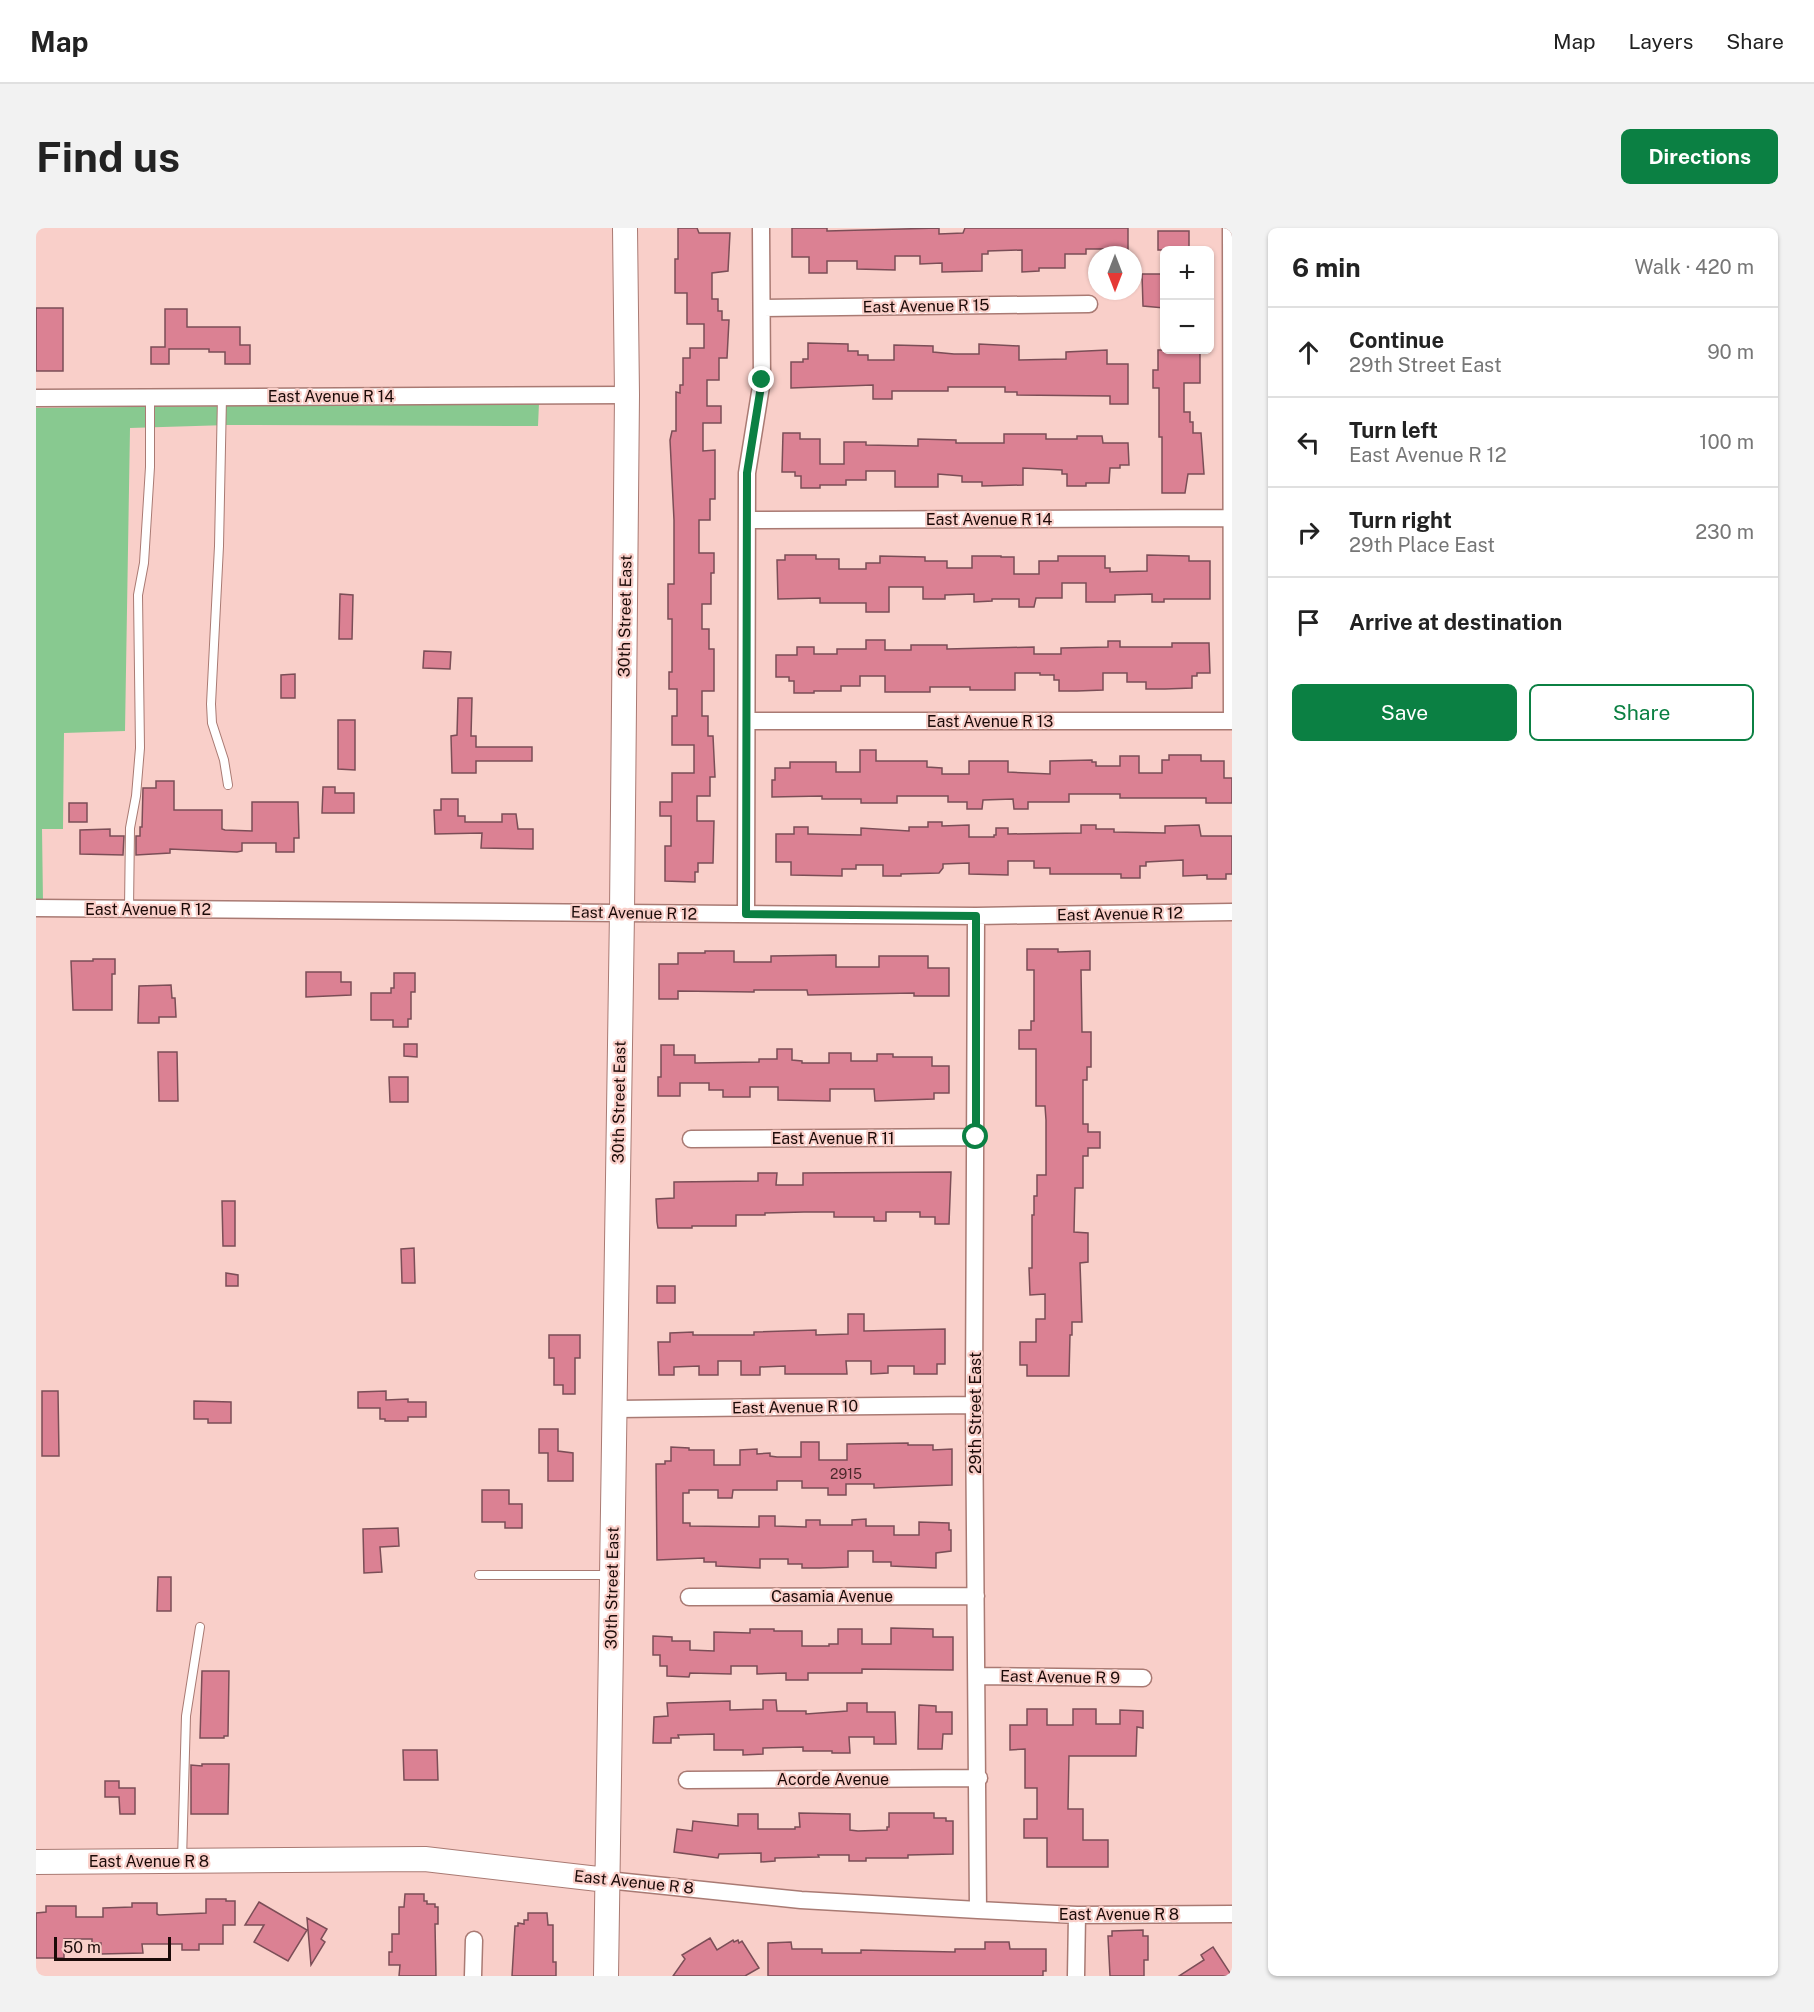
<!DOCTYPE html>
<html lang="en">
<head>
<meta charset="utf-8">
<style>
  :root { --surface:#fff; --page:#f2f2f2; --text:#222; --muted:#767676; --line:#e0e0e0; --accent:#0b8043 }
  body { margin:0; font-family:"Public Sans",sans-serif; background:var(--page); color:var(--text) }
  .controls { position:absolute; right:18px; top:18px; display:grid; overflow:hidden; border-radius:9px; box-shadow:0 2px 4px #0004 }
  .controls button { width:54px; height:54px; display:grid; place-items:center; padding:0; border:0; border-bottom:2px solid var(--line); background:var(--surface); color:var(--text); font:30px sans-serif }
  .compass { position:absolute; left:1052px; top:18px; width:54px; height:54px; border-radius:50%; background:var(--surface); box-shadow:0 2px 4px #0004; rotate:180deg }
  .scale { position:absolute; left:18px; bottom:15px; width:117px; box-sizing:border-box; padding-left:6px; border:3px solid #1b0a08; border-top:0; font-size:16px; line-height:21px; white-space:nowrap; color:#1b0a08; -webkit-text-stroke:4px #f9cfc9; paint-order:stroke }
  .stop { position:absolute; width:18px; height:18px; margin:-14px; border:4px solid #0b8043; border-radius:50%; background:#fff }
  .stop.end { background:#0b8043; border-color:#fff; box-shadow:0 2px 6px #0008 }
  .list { margin:0; padding:0; list-style:none }
  h2 { display:flex; justify-content:space-between; align-items:center; height:78px; margin:0; padding:0 24px; font-size:26px }
  h2 small { font-size:20px; font-weight:400; color:var(--muted) }
  .list li { display:grid; grid-template-columns:39px 1fr auto; gap:18px; align-items:center; box-sizing:border-box; height:90px; padding:0 24px; border-top:2px solid var(--line) }
  .list b { display:block; font-size:22px; white-space:nowrap }
  .list p { margin:0; font-size:20px; white-space:nowrap; color:var(--muted) }
  .list em { font-size:20px; font-style:normal; color:var(--muted) }
  .actions { display:flex; gap:12px; padding:18px 24px }
  .actions a { flex:1; padding:14px 0; border:2px solid var(--accent); border-radius:9px; text-align:center; font-size:21px; color:var(--accent) }
  .actions .main { background:var(--accent); color:#fff }
  .icon { flex:none; width:33px; height:33px; fill:none; stroke:currentColor; stroke-width:2; stroke-linecap:round; stroke-linejoin:round }
  .map { position:relative; flex:none; width:1196px; height:1748px; overflow:hidden; border-radius:9px }
  header { display:flex; align-items:center; gap:36px; box-sizing:border-box; height:84px; padding:0 30px; background:var(--surface); border-bottom:2px solid var(--line) }
  header strong { font-size:28px }
  nav { display:flex; gap:33px; margin-inline-start:auto; font-size:21px }
  .intro { display:flex; align-items:center; justify-content:space-between; box-sizing:border-box; height:144px; padding:0 36px }
  h1 { margin:0; font-size:42px }
  .button { padding:15px 27px; border-radius:9px; background:var(--accent); color:#fff; font-size:21px; font-weight:700 }
  main { display:flex; gap:36px; padding:0 36px }
  aside { flex:1; background:var(--surface); border-radius:9px; box-shadow:0 2px 4px #0004 }
  .map>svg:first-child { display:block }
</style>
</head>
<body>
<header>
<strong>Map</strong>
<nav><a>Map</a><a>Layers</a><a>Share</a></nav>
</header>
<div class="intro"><h1>Find us</h1><a class="button">Directions</a></div>
<main>
<div class="map">
<svg width="1196" height="1748" viewBox="0 0 1196 1748">
  <rect width="100%" height="100%" fill="#f9cfc9"/>
  <path fill="#88c990" d="M503 175 502 198 192 197 94 200 89 503 28 505 27 601H6L7 674 0 673V180Z"/>
  <path fill="#db8193" stroke="#7b4e57" stroke-width="1.5" d="M642 0H661L663 5H694L692 43 676 45V71H682V83H686V92H693L691 130H683V152H671V178H685V195H667V223L679 222V271H674V292H663V325H678V345H675V376H666V401H673V421H678V463H666V488H672V508H677L679 549H674V568H661V593H678L677 635H662V644H659V654L629 653V618H635V588H624V574H636V545H658V517H636V488H641V461H633V444H636V391H632V356H638V292L634 212 636 203H640V164L644 165V157H647V130H654V120H668V96H651V65H639V31H642Z
    M756 0H791V3L903 0V6L927 5 929 0H1092V27H1074V21H1050V26H1029V40H1003V43L986 44V22L952 23V26H946V43L906 44V35L884 36V28H859V42L821 41V33H791V45H773V29H756Z
    M1122 3H1153V22H1122Z
    M1106 46H1128V80L1107 78Z
    M0 80H27V143H0Z
    M129 81H151V99H204V117H214V136H189V124H173V121H133V136H115V119H129Z
    M772 115 812 116V123H822V127H832V132H858V117L897 118V124L918 126H943V116L983 118V132L1030 131V124L1071 122V136H1092V176H1074V168L981 167V164H969V159H912V163H856V171H837V157L755 160V134H767V131H772Z
    M1122 122H1164V155H1148V184H1154V194H1157V205H1165L1168 246H1152L1149 265H1126V209H1123V160H1117V142H1122Z
    M747 205H764V211H784V236H808V214H830V217L882 218V211L920 212V215H968V206H1010V211H1041V208H1066L1067 215H1092L1093 237H1084V240H1074L1073 255H1050V258H1031V246H1026V242L987 240V257L946 258V254H926V248L902 246V259H859V243H830V252H810V257H784V260H765V248H759V244H746Z
    M749 327H780V331H803V341H830V335H844V328L889 329V333H911V340H936V328H965V329H978V346H1003V333H1022V328H1069V340H1074V344L1111 343V327L1153 328V333H1174V371H1128V374H1116V366L1079 367V374H1050V355H1026V370H1000L998 379H983V371H956V373L938 374V366L909 367V371H887V359H853V384H830V375H784V370L742 371 741 332H749Z
    M304 366 317 367 316 411H303Z
    M830 412H849V422H875V417H911V421L998 419V426H1025V420L1072 419V413H1084V419H1136V415H1173L1174 445H1161V448H1156V460L1129 461H1110V454H1091V445H1067V462L1041 463H1023V452H1018V447H1004V445H979V462H934V459H894V464H849V448H824V458H805V463H778V465H758V453H753V449H740V427H761V419H778V426H801V421H830Z
    M388 423 415 424 414 441 387 440Z
    M259 446V470H245V447Z
    M422 470H436L435 508H440V519H496V533H440V545H416L415 508 421 507Z
    M302 492H319V542L302 541Z
    M824 522H840V533H891V539L906 540V546H933V533H972V544L1014 546V533L1056 532V534H1060V538H1084V528H1103V545H1126V532H1133V527H1165V533H1188V550H1196V575H1170V570H1084V566H1033V574H992V581H978L977 571 947 572 946 581H931V574H912V568H861V575H825V571H786V568L736 569V552H739V540H754V534H800V544H824Z
    M120 553H138V582H186V601L189 602 216 603V574H262L263 610H258V624H240V615H206V623L201 624 134 621V625L100 627V608H104V599H106L107 560H120Z
    M287 559H299V565H318V585H286Z
    M405 571H422V588H429V594H466V586H480L482 601H497V621L445 620 446 605 399 606 398 582H405Z
    M33 575H51V594H33Z
    M892 594H906V598L933 597V609H958V607H960V600H972V606L1045 605V597H1060V601H1078V604L1129 605V598L1163 597 1165 608H1196V646H1190V651H1171V647L1147 648V632L1110 634V638H1104V650H1085V646H1014V640H998V633H972V647L933 646V635L907 636V640L903 645 865 646V648H847V637H820V641H806V648L755 647V634H740V606H758V599H772V606H774L825 607V600L873 603V599H892Z
    M74 601V608H88L87 627 44 626V602Z
    M991 721H1022V724L1054 723V742H1045L1046 804H1055V839H1051V852H1047V896H1052V904H1064V920H1052V928H1047V960H1039L1038 1004 1052 1005V1034L1044 1035 1046 1094H1036V1107H1034L1033 1148H991V1137H984V1114H1000V1091H1009V1066L994 1067 993 1040H996V987H998V968H1001V947H1010V892L1009 878H1000V821H983V802H995V793H998V742H991Z
    M669 723H698V734H735V728L800 727V739H843V728H892V740H913V768H878V765L772 767 771 762H718V764L642 763V771H623V736H642V725H669Z
    M57 731H79V746H76V782H37L35 733H57Z
    M270 744H305V754H315V767L270 769Z
    M358 745H379V764H375V791H372V799H357V792H335V765H355V760H358Z
    M135 757 136 770H139L140 789H123V795H102L103 758Z
    M368 816H381V829L368 828Z
    M625 817H638V827H659V835L723 834V831H741V821H756V832L766 833V835H793V825H815V833H841V826H857V829H896V838H913V865H898V871L839 873 838 861H794V873L742 872V859H714V869H687V862H673V855H644V868H622V849H625Z
    M122 824H141L142 873H123Z
    M353 849H372V874H354Z
    M915 944 913 996H899V989H884V984H850V993H838V989H798V984H768L729 985V987H700V998H656V1000H622L621 994 620 971 638 970V954L722 953V945H741L740 957H767V945Z
    M186 973H199V1018H187Z
    M378 1020 379 1055H366L365 1021Z
    M190 1045 202 1047V1058H190Z
    M621 1058H639V1075H621Z
    M812 1086H828V1103L909 1101V1136H901V1146H878V1138H852V1145L835 1146V1133H810L811 1146H749V1138L724 1139V1147H705V1133H682V1147H663V1138L638 1139V1147H623L622 1114H634V1105L657 1104V1107H718V1104L780 1102V1107L812 1106Z
    M513 1107H544V1130H539V1166H527V1157H518V1130H513Z
    M6 1163H22L23 1228H6Z
    M350 1163V1172L372 1171V1174H390V1189H372V1193H349V1191H344V1180H322V1164Z
    M158 1173 195 1174V1195H172V1191H158Z
    M503 1201H522V1223L537 1225V1253H512V1225H503Z
    M765 1214H783V1232H811V1216L872 1215V1217H897V1222L916 1221V1257L838 1260V1256H810V1267H792V1260H766V1253H741V1262H697L696 1270H682V1262H653V1265H647V1295H654V1298L723 1299V1288H739V1298L770 1299V1292H784V1297H816V1292L830 1291V1298H858V1307H883V1294L913 1295V1302H915V1323L900 1325V1340L855 1338V1334H837V1323H812V1339L784 1340H766V1336H752V1331H724V1340L680 1338V1334H668V1330L621 1332 620 1236H629V1233H635V1219L653 1220V1222H678V1237H704V1222L721 1221V1226L734 1225V1228L741 1229H765Z
    M446 1262H473V1276H486V1300H469V1294H446Z
    M362 1300 363 1318 344 1319 346 1344 328 1345 327 1301Z
    M122 1349H135V1383H121Z
    M855 1400 897 1401V1409H917V1442L826 1441V1445H772V1452H750V1445L721 1446V1438H695V1446L654 1445 653 1449 631 1448V1438H624V1427H617V1408L636 1409V1413H654V1422L678 1423V1404L714 1405V1401H738V1403H766V1418H793V1416H802V1401H826V1416H855Z
    M166 1443H193L192 1508H188V1510H164Z
    M727 1472H740L741 1483H770V1486L811 1483V1475H831V1484H859L860 1516H838V1509H813L814 1525H796V1523H767V1519L727 1520V1526L707 1527V1522H678V1506L642 1507 643 1510H635V1515H617L618 1489 632 1488 631 1475 694 1473V1482L727 1481Z
    M883 1477 900 1478V1484H916V1506H907L906 1521H882Z
    M991 1481H1011V1497H1037V1481H1060V1496H1084V1482L1107 1483V1500L1101 1499 1100 1528H1033L1032 1581H1047V1612H1072V1639H1011V1610H988V1591H1001V1560H989V1521L974 1522V1497H991Z
    M367 1522H401L402 1552H368Z
    M166 1536H193L192 1586H155V1537L166 1538Z
    M69 1553H83V1560H99V1586H84L83 1569H69Z
    M763 1585 814 1586V1602L822 1603 851 1602V1599H853V1585H898V1590H910V1593H917V1626L872 1627V1630H830V1633H813V1627H782L783 1629 739 1630V1633L725 1634V1625L683 1626 682 1630 638 1624 641 1601 656 1603 657 1593 702 1598V1586H722V1601H759V1599H764Z
    M369 1666H388V1673H391V1676H399V1679H402V1696H399L400 1748H363L364 1737H353V1724H356V1706H363V1679H368Z
    M170 1671H190V1673H199V1697H187V1716H163V1722H146V1716H106L107 1725 65 1726V1715H56V1711H28V1730H0V1685L10 1684V1678H40V1689H67V1680L96 1679V1675H121V1686L123 1687 170 1685Z
    M223 1674 271 1702 252 1733 218 1714 228 1697H209Z
    M492 1685H511L512 1697H517V1734H520V1748H476L479 1698H482V1695L488 1696V1692H492Z
    M271 1690 291 1701 285 1711 289 1714 275 1737Z
    M1107 1702V1708H1112V1732H1108V1748H1074L1072 1708H1076V1703Z
    M674 1710 681 1722 697 1712 698 1714 702 1712 703 1715 706 1713 723 1740 709 1748H637L649 1731 646 1727Z
    M755 1714 756 1721H786V1725H825V1722L919 1724V1721H949V1714H973L974 1721H1010V1743H1007V1748H732V1715Z
    M1177 1719 1196 1748H1143L1168 1732 1165 1727Z"/>
  <g fill="none" stroke-linecap="round" stroke-linejoin="round">
    <g stroke="#a97a73" stroke-width="10">
      <path id="lane" d="M186 169 183 318 175 476 176 495 188 532 192 557
        M93 681 94 600 100 568 104 520 102 367 108 335 114 239V170
        M443 1347H573
        M146 1632 150 1488 164 1399"/>
    </g>
    <g stroke="#a97a73" stroke-width="19">
      <path id="street" d="M1195 0 1196 493
        M727 80 1053 76
        M0 170 591 167
        M711 292 1195 290
        M711 493H1196
        M0 680 940 688 1196 684
        M710 686 711 245 726 152 725 0
        M940 688 938 1177 942 1682
        M655 911 940 909
        M580 1181 938 1177
        M653 1369 940 1368
        M941 1448 1107 1450
        M651 1552 943 1550
        M571 1652 765 1672 942 1682 1041 1687 1196 1686
        M437 1748 438 1712
        M1040 1748 1041 1687"/>
    </g>
    <g stroke="#a97a73" stroke-width="26">
      <path id="secondary" d="M0 1634 389 1631 571 1652
        M570 1748 586 684 591 167 589 0"/>
    </g>
    <use href="#lane" stroke="#fff" stroke-width="8"/>
    <use href="#street" stroke="#fff" stroke-width="16"/>
    <use href="#secondary" stroke="#fff" stroke-width="24"/>
  </g>
  <g fill="none" stroke-linecap="round" stroke-linejoin="round">
    <path stroke="#0b8043" stroke-width="8" d="M726 152 711 245 710 686 940 688V909"/>
  </g>
  <g text-anchor="middle" dominant-baseline="central" stroke-width="4.5" stroke-linejoin="round" paint-order="stroke">
    <g font-size="14" fill="#4b282b">
      <text x="810" y="1246">2915</text>
    </g>
    <g font-size="16" fill="#1b0a08" stroke="#f9cfc9">
      <text transform="translate(890 78) rotate(-1)">East Avenue R 15</text>
      <text x="295" y="168">East Avenue R 14</text>
      <text x="953" y="291">East Avenue R 14</text>
      <text transform="translate(589 388) rotate(-89)">30th Street East</text>
      <text x="954" y="493">East Avenue R 13</text>
      <text x="112" y="681">East Avenue R 12</text>
      <text transform="translate(598 685) rotate(1)">East Avenue R 12</text>
      <text transform="translate(1084 686) rotate(-1)">East Avenue R 12</text>
      <text transform="translate(583 874) rotate(-89)">30th Street East</text>
      <text x="797" y="910">East Avenue R 11</text>
      <text transform="translate(759 1179) rotate(-1)">East Avenue R 10</text>
      <text transform="translate(939 1185) rotate(-90)">29th Street East</text>
      <text transform="translate(576 1360) rotate(-89)">30th Street East</text>
      <text x="796" y="1368">Casamia Avenue</text>
      <text transform="translate(1024 1449) rotate(1)">East Avenue R 9</text>
      <text x="797" y="1551">Acorde Avenue</text>
      <text x="113" y="1633">East Avenue R 8</text>
      <text transform="translate(598 1654) rotate(6)">East Avenue R 8</text>
      <text x="1083" y="1686">East Avenue R 8</text>
    </g>
  </g>
</svg>
<div class="controls">
<button>+</button>
<button>−</button>
</div>
<svg class="compass" viewBox="-18 -18 36 36"><path d="M0-13l5 13h-10z" fill="#e53935"/><path d="M0 13l5-13h-10z" fill="#767676"/></svg>
<div class="scale">50 m</div>
<div class="stop" style="left:940px;top:909px"></div>
<div class="stop end" style="left:726px;top:152px"></div>
</div>
<aside>
<h2>6 min<small>Walk · 420 m</small></h2>
<ul class="list">
<li><svg class="icon" aria-label="ahead" viewBox="0 0 24 24"><path d="M12 20V5M6 11l6-6 6 6"/></svg><div><b>Continue</b><p>29th Street East</p></div><em>90 m</em></li>
<li><svg class="icon" aria-label="left" viewBox="0 0 24 24"><path d="M17 20v-9H6M10 6l-5 5 5 5"/></svg><div><b>Turn left</b><p>East Avenue R 12</p></div><em>100 m</em></li>
<li><svg class="icon" aria-label="right" viewBox="0 0 24 24"><path d="M7 20v-9h11M14 6l5 5-5 5"/></svg><div><b>Turn right</b><p>29th Place East</p></div><em>230 m</em></li>
<li><svg class="icon" aria-label="arrive" viewBox="0 0 24 24"><path d="M6 21V4h12l-3 4 3 4H6"/></svg><div><b>Arrive at destination</b></div></li>
</ul>
<div class="actions"><a class="main">Save</a><a>Share</a></div>
</aside>
</main>
</body>
</html>
